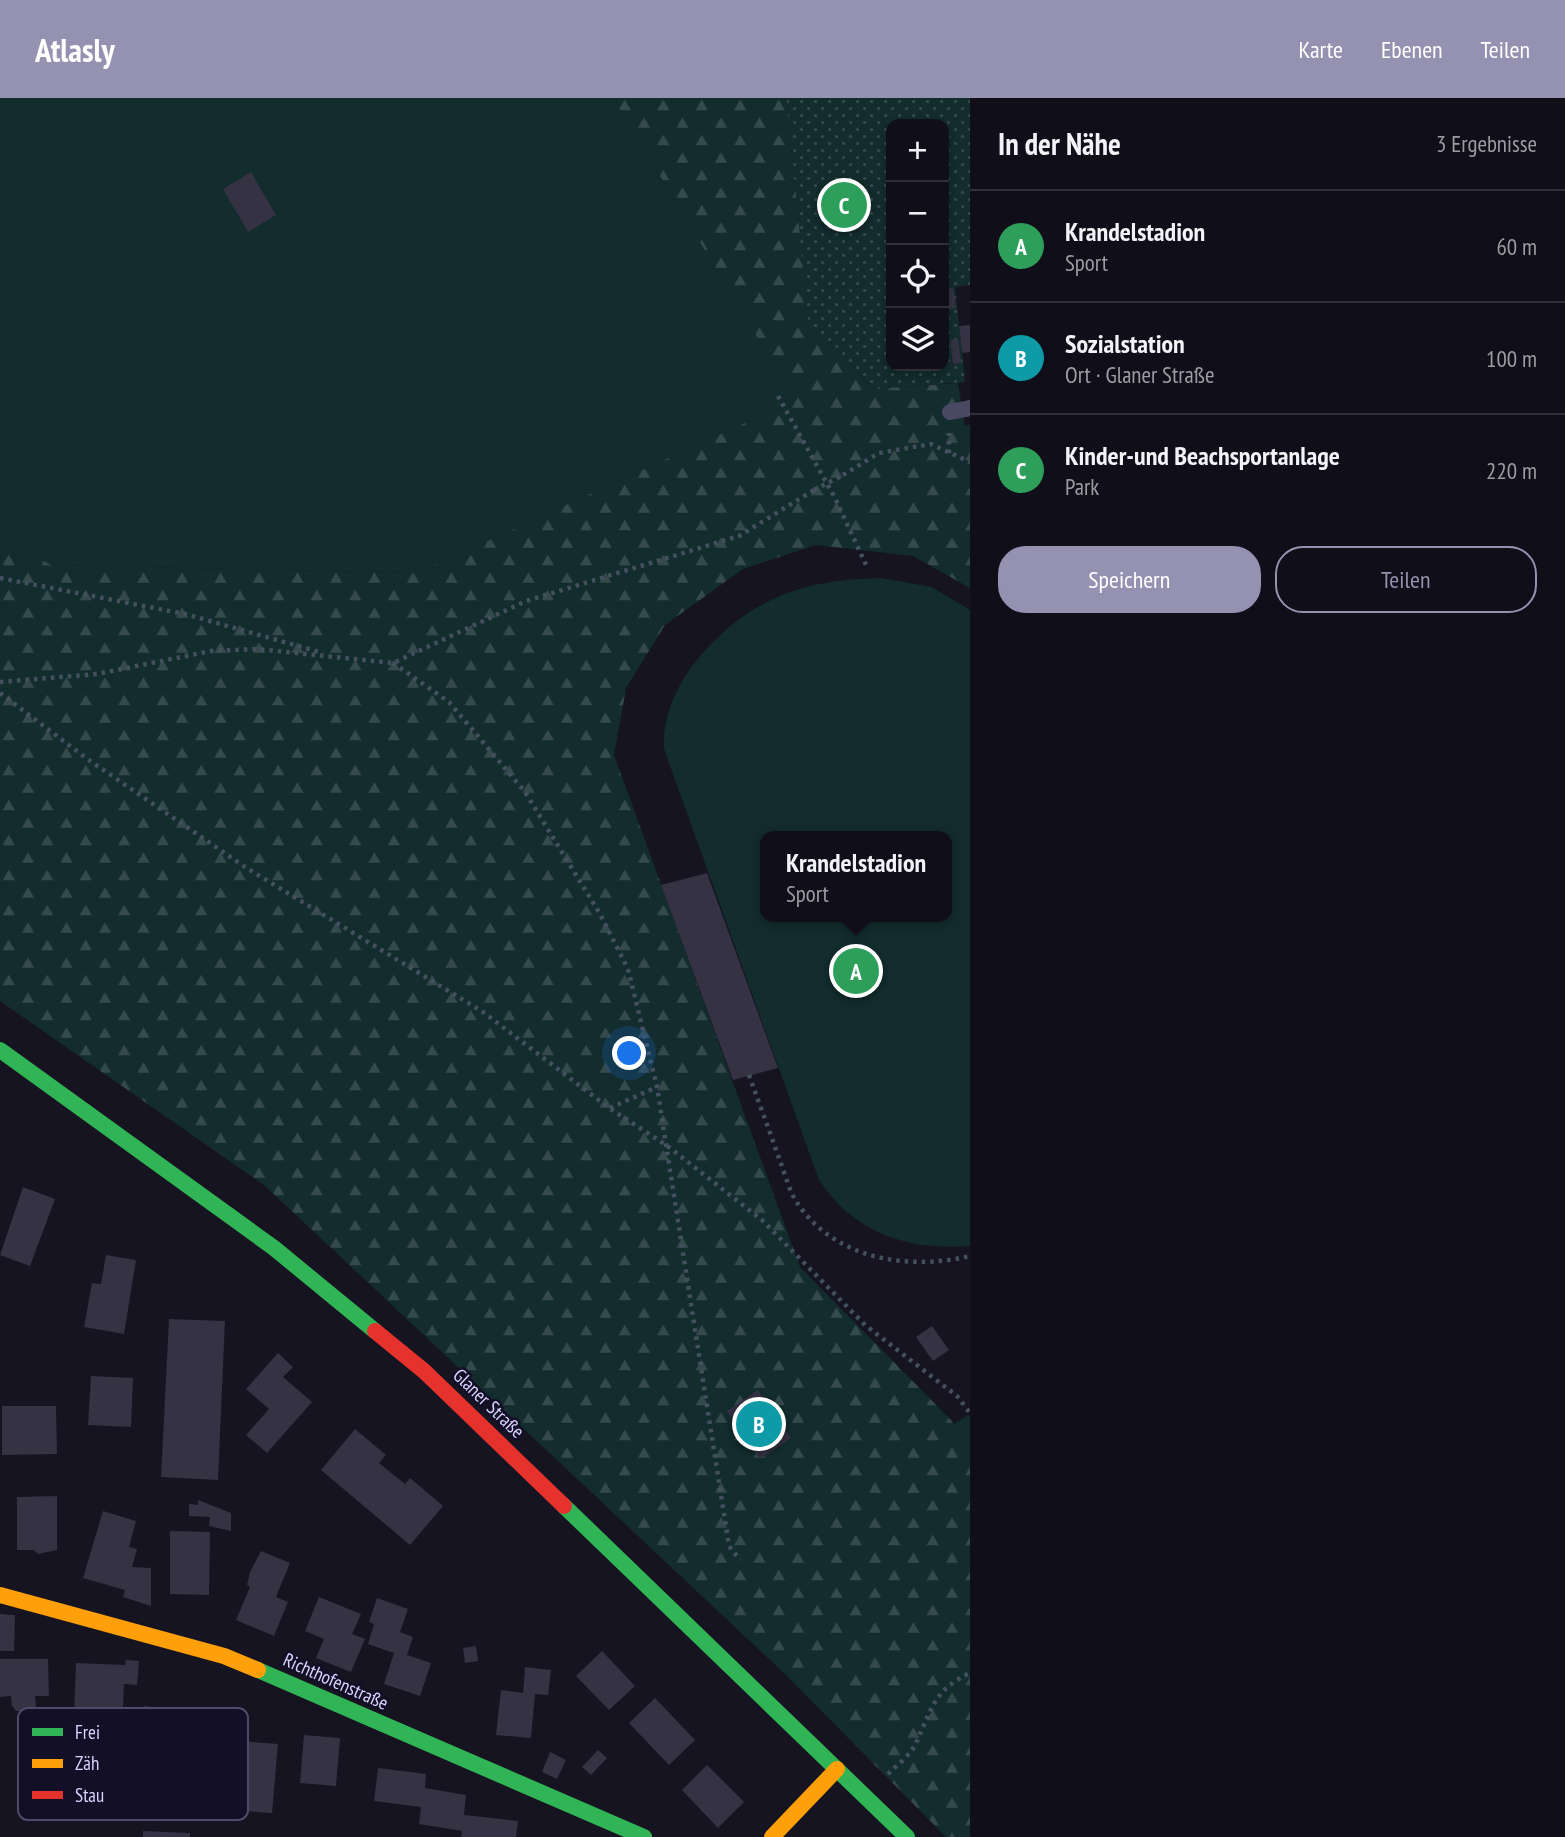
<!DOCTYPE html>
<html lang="de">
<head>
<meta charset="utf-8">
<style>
  :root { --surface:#100f19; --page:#191822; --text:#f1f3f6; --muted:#9c9ca2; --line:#302f38; --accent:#9591b1 }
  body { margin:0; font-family:"PT Sans Narrow",sans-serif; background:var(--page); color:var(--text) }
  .controls { position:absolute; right:21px; top:21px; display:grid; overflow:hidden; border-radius:14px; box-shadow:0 4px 10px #0003 }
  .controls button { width:63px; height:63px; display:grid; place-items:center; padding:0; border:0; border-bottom:2px solid var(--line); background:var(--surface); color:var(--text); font:35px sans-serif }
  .you { position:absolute; left:630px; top:956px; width:24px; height:24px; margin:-18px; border:5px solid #fff; border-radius:50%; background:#1a73e8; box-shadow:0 0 0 10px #1a73e833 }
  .badge { display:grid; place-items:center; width:46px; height:46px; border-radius:50%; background:var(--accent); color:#fff; font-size:23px; font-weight:700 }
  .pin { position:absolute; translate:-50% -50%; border:4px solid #fff; box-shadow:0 2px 7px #0006 }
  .popup { position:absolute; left:760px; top:733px; width:192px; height:91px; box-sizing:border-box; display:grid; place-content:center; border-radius:14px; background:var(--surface); filter:drop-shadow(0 2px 5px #0005); font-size:23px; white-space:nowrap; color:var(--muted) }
  .popup b { font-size:26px; color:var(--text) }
  .popup::after { content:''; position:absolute; left:50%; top:100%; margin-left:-14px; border:14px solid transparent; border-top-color:var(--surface) }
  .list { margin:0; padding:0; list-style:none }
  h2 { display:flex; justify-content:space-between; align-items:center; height:91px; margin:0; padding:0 28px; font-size:30px }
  h2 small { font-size:23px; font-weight:400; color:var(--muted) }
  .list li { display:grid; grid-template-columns:46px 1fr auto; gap:21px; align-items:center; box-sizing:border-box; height:112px; padding:0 28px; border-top:2px solid var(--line) }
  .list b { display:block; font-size:26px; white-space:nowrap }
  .list p { margin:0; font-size:23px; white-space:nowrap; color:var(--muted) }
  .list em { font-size:23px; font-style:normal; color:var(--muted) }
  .actions { display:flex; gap:14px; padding:21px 28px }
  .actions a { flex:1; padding:16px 0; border:2px solid var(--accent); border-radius:28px; text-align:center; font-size:24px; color:var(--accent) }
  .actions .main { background:var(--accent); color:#fff }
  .icon { flex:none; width:38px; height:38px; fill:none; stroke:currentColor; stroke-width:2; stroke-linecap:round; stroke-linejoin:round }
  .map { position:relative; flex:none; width:970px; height:1739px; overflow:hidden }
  header { display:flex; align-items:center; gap:42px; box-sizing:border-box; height:98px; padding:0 35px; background:var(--accent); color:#fff }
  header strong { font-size:33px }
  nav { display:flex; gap:38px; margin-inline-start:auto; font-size:24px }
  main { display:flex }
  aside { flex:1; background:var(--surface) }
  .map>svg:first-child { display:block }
</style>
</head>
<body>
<header>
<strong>Atlasly</strong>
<nav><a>Karte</a><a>Ebenen</a><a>Teilen</a></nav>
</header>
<main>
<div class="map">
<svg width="970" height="1739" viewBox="0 0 970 1739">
  <defs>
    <pattern id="forest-firs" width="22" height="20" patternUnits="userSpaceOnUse" patternTransform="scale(1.75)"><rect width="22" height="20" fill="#132c2d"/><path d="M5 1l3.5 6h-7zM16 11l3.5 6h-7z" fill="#354a4c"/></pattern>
    <pattern id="park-dots" width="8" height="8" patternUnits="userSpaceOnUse" patternTransform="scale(1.75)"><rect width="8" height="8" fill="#132c2d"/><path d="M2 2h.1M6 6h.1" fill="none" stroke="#354a4c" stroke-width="1.8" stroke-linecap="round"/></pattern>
  </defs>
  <rect width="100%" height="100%" fill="#161421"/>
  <path fill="#132c2d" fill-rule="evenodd" d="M0 0H613L796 302 418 475 51 467 0 437Z
    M881 480 932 489 970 512V1148C908 1153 854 1135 819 1082L664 651C660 582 733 511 796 492 824 483 852 481 881 480ZM765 738H947V819H765Z
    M968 1317 970 1319V1349L954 1326Z"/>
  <path fill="url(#forest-firs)" d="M613 0H786L810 228 832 245 873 291 958 285 965 328 970 327V490L913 458 816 447 743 471 665 527 626 590 614 657 800 1169 951 1322 970 1349V1739H946L785 1576 264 1087 0 903V437L51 467 418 475 795 302Z"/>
  <path fill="url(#park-dots)" fill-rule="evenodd" d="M786 0H970V187L955 189 965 284 873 291 832 245 809 228ZM891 26H944V268H891Z"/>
  <path fill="#343243" d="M251 74 276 117 248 134 223 91Z
    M953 190 956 210 946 212 944 191Z
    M970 227V254L962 255 959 228Z
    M958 241 961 265 953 266 950 242Z
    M707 775 778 970 733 982 661 787Z
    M23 1089 55 1101 30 1168 0 1157Z
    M106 1157 136 1162 124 1236 84 1229 92 1185 101 1186Z
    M169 1221 225 1223 218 1382 161 1379Z
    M932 1228 949 1252 933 1263 916 1239Z
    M278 1255 293 1269 283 1279 312 1304 267 1355 246 1337 269 1311 246 1291Z
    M91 1278 133 1280 131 1329 88 1327Z
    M758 1292 791 1340 760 1361 727 1313Z
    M2 1308H56L57 1356 2 1357Z
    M355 1331 386 1357 379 1365 405 1386 410 1380 443 1408 410 1447 321 1372Z
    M57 1398V1452L38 1456 34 1452H17V1399Z
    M198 1402 231 1415V1433L209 1428 210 1419 189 1418V1406L198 1407Z
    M103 1413 136 1423 129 1449 137 1451 132 1469 151 1470V1508L123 1499 125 1492 83 1480Z
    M170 1433 210 1434 209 1497 170 1496Z
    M261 1453 290 1465 276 1499 288 1504 274 1538 236 1522 250 1489 247 1487 250 1474Z
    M319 1499 361 1516 352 1536 365 1541 351 1574 316 1560 324 1541 305 1533Z
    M377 1500 408 1511 400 1534 413 1539 407 1557 431 1565 420 1598 384 1586 394 1555 368 1546 374 1526 369 1524Z
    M0 1516 15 1517 14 1553H0Z
    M476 1548 478 1563 465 1565 463 1550Z
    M602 1553 635 1588 609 1612 576 1578Z
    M0 1561H48L49 1598H35L36 1608 31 1613H16L12 1608 11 1598 0 1599Z
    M126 1562 139 1563 137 1587 124 1586 122 1632 94 1631 95 1617 74 1616 76 1565 125 1567Z
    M525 1569 551 1572 548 1597 535 1596 531 1640 496 1637 501 1592 523 1595Z
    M655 1600 695 1642 669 1667 629 1625Z
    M144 1608 178 1611 177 1625 200 1627 195 1684 155 1681 159 1625 142 1623Z
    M304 1637 340 1640 336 1688 300 1685Z
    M238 1643 278 1646 272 1715 232 1712Z
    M598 1652 607 1660 591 1677 582 1669Z
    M550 1654 566 1662 557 1681 542 1674Z
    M707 1667 744 1704 718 1730 682 1692Z
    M378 1670 426 1676 425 1690 466 1697 464 1717 518 1723 516 1739H461L462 1733 419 1726 421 1709 374 1703Z
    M143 1733 190 1735V1739H143Z"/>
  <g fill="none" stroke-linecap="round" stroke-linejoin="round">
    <path stroke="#44505f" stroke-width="4.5" stroke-dasharray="3.5 5" stroke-linecap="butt" d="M778 298 835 400 867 469
      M949 355V335
      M843 377 879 355 931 346 970 364
      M0 480 185 516 323 555
      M393 565 449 604 525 694 600 816 628 871 657 989 729 1448 740 1462
      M0 584 97 576 211 553 257 551 393 565 526 503 739 438 814 392
      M0 595 86 660 245 769 483 914 609 1010 666 1047 762 1122 865 1227 957 1298 970 1315
      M749 977C759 1005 770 1034 780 1063 785 1076 789 1092 796 1103 833 1161 907 1173 970 1158
      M610 1010 657 989
      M888 1676C898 1666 912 1656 917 1643 932 1610 934 1592 970 1575"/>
    <path stroke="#4a4962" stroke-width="16" d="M950 314 970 310"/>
    <path stroke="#30b455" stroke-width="16" d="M0 952 274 1150 375 1233
      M564 1408 907 1739
      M258 1572 644 1739"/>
    <path stroke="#ff9f0a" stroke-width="16" d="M0 1497 224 1558 258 1572
      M772 1739 837 1671"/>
    <path stroke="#e5322d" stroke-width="16" d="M375 1233 424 1273 564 1408"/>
    <path stroke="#44505f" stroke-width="4.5" stroke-dasharray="3.5 5" stroke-linecap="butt" d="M814 392 843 377"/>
  </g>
  <g text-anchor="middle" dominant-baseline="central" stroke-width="5" stroke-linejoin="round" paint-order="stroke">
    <g font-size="19" fill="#d9d4ff" stroke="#130f26">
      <text transform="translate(489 1305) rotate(44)">Glaner Straße</text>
      <text transform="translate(336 1583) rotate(24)">Richthofenstraße</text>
    </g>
  </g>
  <rect x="18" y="1610" width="230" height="112" rx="10" fill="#130f26" stroke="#4e4a67" stroke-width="2"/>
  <rect x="32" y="1630" width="31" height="8" fill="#30b455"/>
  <rect x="32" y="1661" width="31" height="9" fill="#ff9f0a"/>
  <rect x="32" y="1693" width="31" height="8" fill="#e5322d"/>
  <g font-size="19" fill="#d9d4ff">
    <text x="75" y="1641">Frei</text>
    <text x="75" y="1672">Zäh</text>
    <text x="75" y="1704">Stau</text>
  </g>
</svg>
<div class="controls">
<button>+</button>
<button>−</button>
<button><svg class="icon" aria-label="locate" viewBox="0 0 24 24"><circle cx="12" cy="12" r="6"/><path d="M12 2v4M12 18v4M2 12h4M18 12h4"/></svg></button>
<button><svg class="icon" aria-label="layers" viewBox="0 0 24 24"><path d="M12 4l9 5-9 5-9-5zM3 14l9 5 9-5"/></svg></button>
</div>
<div class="you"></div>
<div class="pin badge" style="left:856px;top:873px;background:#2e9e5b">A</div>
<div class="popup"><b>Krandelstadion</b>Sport</div>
<div class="pin badge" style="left:759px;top:1326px;background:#0f9aa8">B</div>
<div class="pin badge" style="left:844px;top:107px;background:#2e9e5b">C</div>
</div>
<aside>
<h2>In der Nähe<small>3 Ergebnisse</small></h2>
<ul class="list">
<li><span class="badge" style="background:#2e9e5b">A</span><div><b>Krandelstadion</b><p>Sport</p></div><em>60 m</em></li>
<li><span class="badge" style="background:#0f9aa8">B</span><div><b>Sozialstation</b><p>Ort · Glaner Straße</p></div><em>100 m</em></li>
<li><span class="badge" style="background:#2e9e5b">C</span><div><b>Kinder-und Beachsportanlage</b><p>Park</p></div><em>220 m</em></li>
</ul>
<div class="actions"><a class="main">Speichern</a><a>Teilen</a></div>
</aside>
</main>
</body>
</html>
